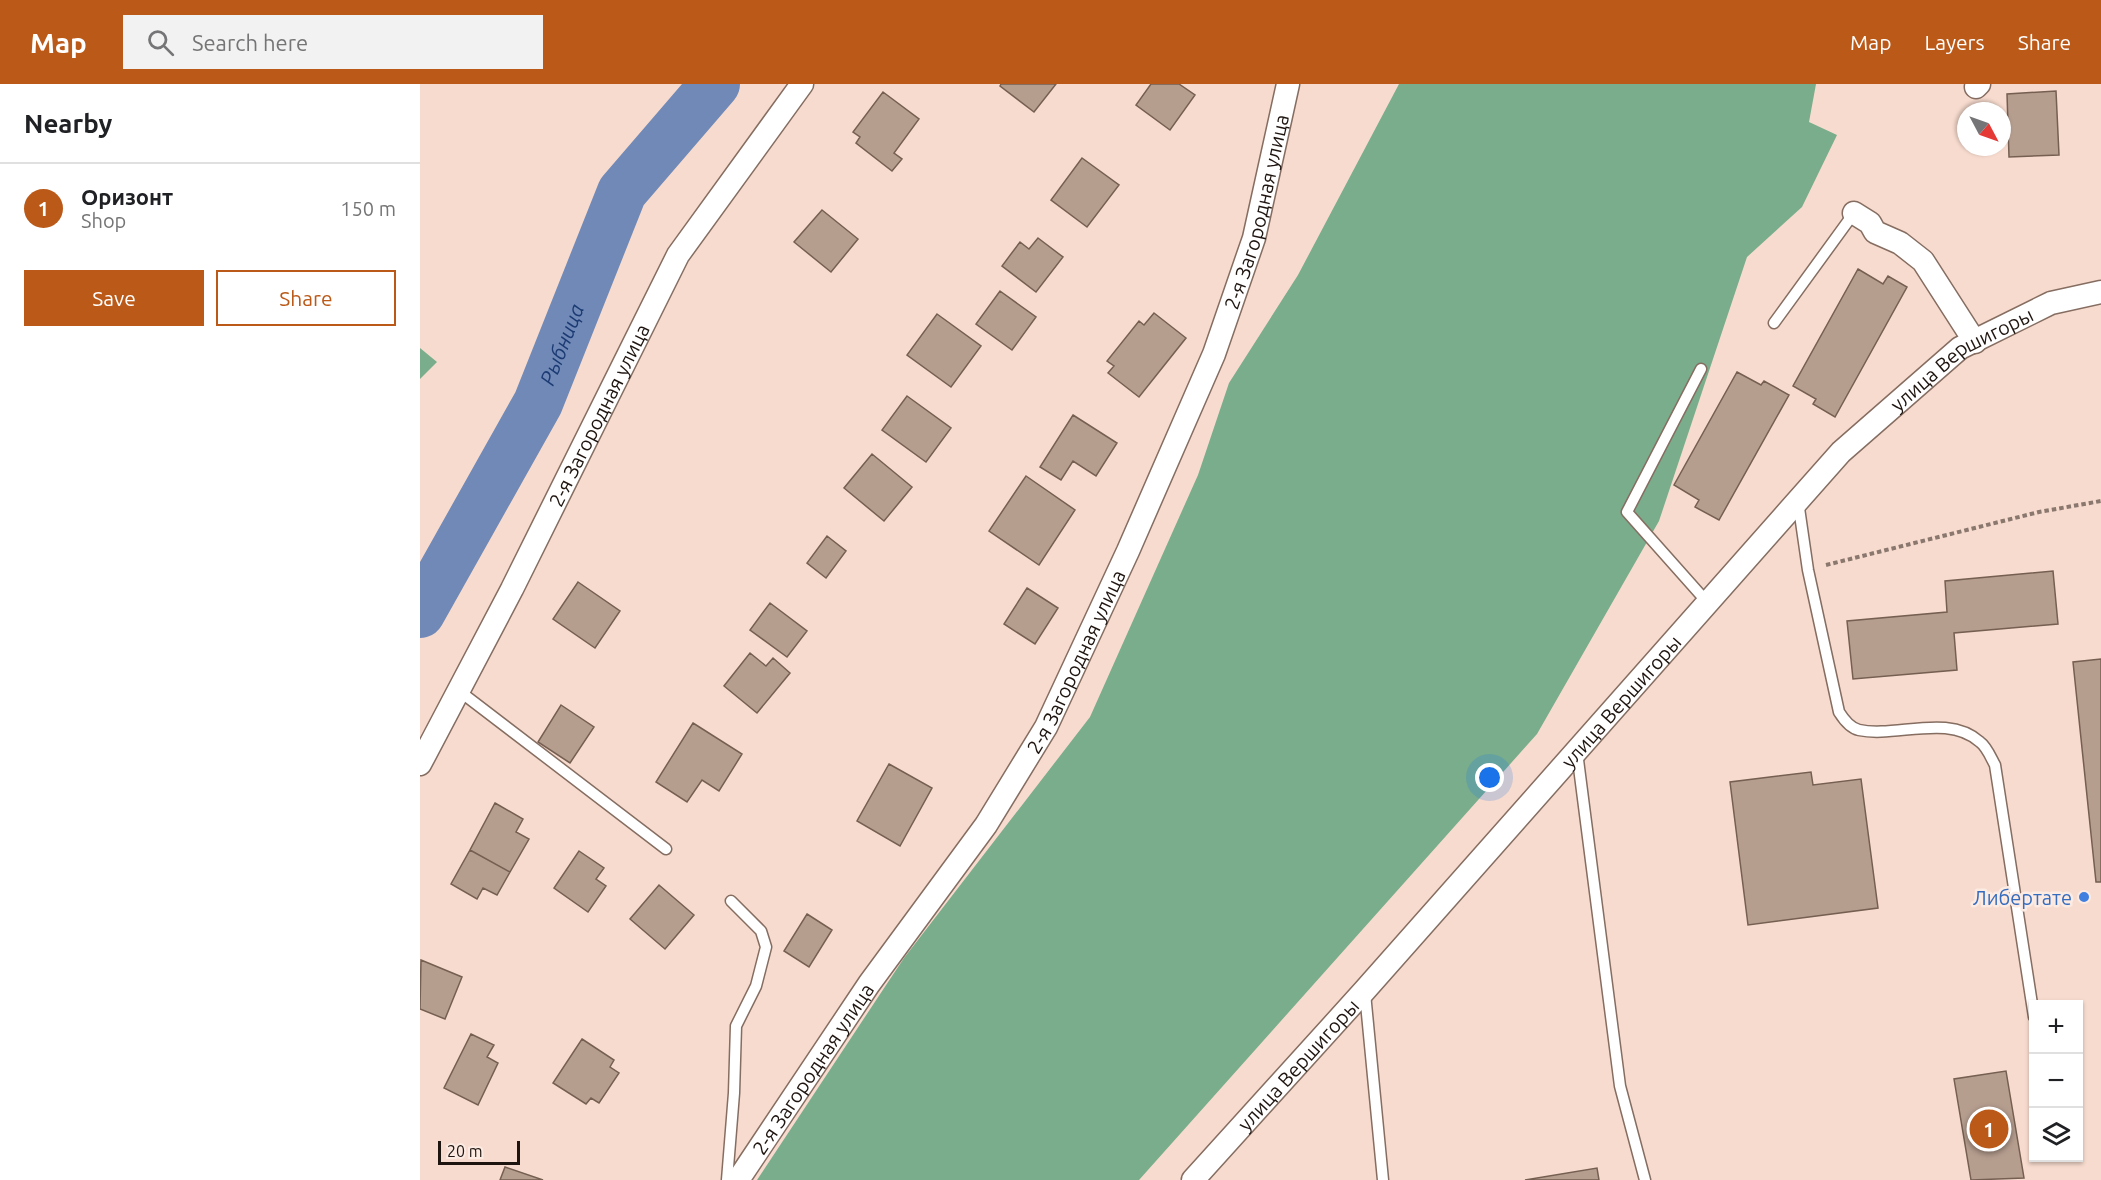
<!DOCTYPE html>
<html lang="en">
<head>
<meta charset="utf-8">
<style>
  :root { --surface:#fff; --page:#f2f2f2; --text:#202124; --muted:#757577; --line:#e0e0e0; --accent:#ba5918 }
  body { margin:0; font-family:Ubuntu,sans-serif; background:var(--page); color:var(--text) }
  .controls { position:absolute; right:18px; bottom:18px; display:grid; overflow:hidden; border-radius:0px; box-shadow:0 2px 4px #0004 }
  .controls button { width:54px; height:54px; display:grid; place-items:center; padding:0; border:0; border-bottom:2px solid var(--line); background:var(--surface); color:var(--text); font:30px sans-serif }
  .compass { position:absolute; left:1537px; top:18px; width:54px; height:54px; border-radius:50%; background:var(--surface); box-shadow:0 2px 4px #0004; rotate:131deg }
  .scale { position:absolute; left:18px; bottom:15px; width:82px; box-sizing:border-box; padding-left:6px; border:3px solid #1f1510; border-top:0; font-size:16px; line-height:21px; white-space:nowrap; color:#1f1510; -webkit-text-stroke:4px #fcebe3; paint-order:stroke }
  .you { position:absolute; left:1070px; top:694px; width:21px; height:21px; margin:-15px; border:4px solid #fff; border-radius:50%; background:#1a73e8; box-shadow:0 0 0 9px #1a73e833 }
  .badge { display:grid; place-items:center; width:39px; height:39px; border-radius:50%; background:var(--accent); color:#fff; font-size:20px; font-weight:700 }
  .pin { position:absolute; translate:-50% -50%; border:3px solid #fff; box-shadow:0 2px 6px #0006 }
  .list { margin:0; padding:0; list-style:none }
  h2 { display:flex; justify-content:space-between; align-items:center; height:78px; margin:0; padding:0 24px; font-size:26px }
  h2 small { font-size:20px; font-weight:400; color:var(--muted) }
  .list li { display:grid; grid-template-columns:39px 1fr auto; gap:18px; align-items:center; box-sizing:border-box; height:90px; padding:0 24px; border-top:2px solid var(--line) }
  .list b { display:block; font-size:22px; white-space:nowrap }
  .list p { margin:0; font-size:20px; white-space:nowrap; color:var(--muted) }
  .list em { font-size:20px; font-style:normal; color:var(--muted) }
  .actions { display:flex; gap:12px; padding:18px 24px }
  .actions a { flex:1; padding:14px 0; border:2px solid var(--accent); border-radius:0px; text-align:center; font-size:21px; color:var(--accent) }
  .actions .main { background:var(--accent); color:#fff }
  .icon { flex:none; width:33px; height:33px; fill:none; stroke:currentColor; stroke-width:2; stroke-linecap:round; stroke-linejoin:round }
  .map { position:relative; flex:none; width:1681px; height:1096px; overflow:hidden }
  header { display:flex; align-items:center; gap:36px; box-sizing:border-box; height:84px; padding:0 30px; background:var(--accent); color:#fff }
  header strong { font-size:28px }
  nav { display:flex; gap:33px; margin-inline-start:auto; font-size:21px }
  .search { width:420px; height:54px; background:var(--page); display:flex; align-items:center; gap:15px; box-sizing:border-box; padding:0 21px; border-radius:0px; color:var(--muted); font-size:22px }
  main { display:flex }
  aside { flex:1; background:var(--surface) }
  .map>svg:first-child { display:block }
</style>
</head>
<body>
<header>
<strong>Map</strong>
<div class="search"><svg class="icon" aria-label="search" viewBox="0 0 24 24"><circle cx="10" cy="10" r="6"/><path d="M15 15l6 6"/></svg>Search here</div>
<nav><a>Map</a><a>Layers</a><a>Share</a></nav>
</header>
<main>
<aside>
<h2>Nearby<small></small></h2>
<ul class="list">
<li><span class="badge">1</span><div><b>Оризонт</b><p>Shop</p></div><em>150 m</em></li>
</ul>
<div class="actions"><a class="main">Save</a><a>Share</a></div>
</aside>
<div class="map">
<svg width="1681" height="1096" viewBox="0 0 1681 1096">
  <rect width="100%" height="100%" fill="#f7dbce"/>
  <path fill="#79ad8c" d="M979 0H1396L1389 38 1417 51 1382 123 1327 173 1239 437 1117 650 719 1096H337L484 874 670 633 778 391 809 299 878 191Z
    M0 264 17 278 0 295Z"/>
  <g fill="none" stroke-linecap="round" stroke-linejoin="round">
    <path stroke="#7089b6" stroke-width="50" id="s1" d="M0 529 118 319 202 108 295 0"/>
  </g>
  <path fill="#b69e8f" stroke="#755f51" stroke-width="1.5" d="M581 0H636L614 28 580 2Z
    M731 0H759L775 11 750 46 716 21Z
    M1636 7 1639 71 1589 73 1587 10Z
    M463 8 499 35 474 69 482 75 472 87 436 59 440 53 433 48Z
    M662 74 699 101 667 143 631 116Z
    M402 126 438 155 411 188 374 158Z
    M618 154 643 173 616 208 582 182 600 158 609 165Z
    M1438 185 1463 200 1468 192 1487 203 1415 333 1393 320 1396 315 1373 302Z
    M580 207 616 233 592 266 556 240Z
    M734 229 766 254 719 313 688 289 694 282 687 277 719 237 724 241Z
    M517 230 561 262 531 303 487 271Z
    M1317 288 1341 301 1344 297 1369 311 1299 436 1275 423 1279 416 1254 401Z
    M487 312 531 344 506 378 462 346Z
    M653 331 697 359 676 392 653 377 641 396 620 383Z
    M452 370 492 403 464 437 424 404Z
    M606 392 655 426 619 481 569 447Z
    M407 452 426 467 406 494 387 479Z
    M1633 487 1638 540 1534 549 1537 586 1433 595 1427 537 1527 528 1525 497Z
    M158 498 200 527 175 564 133 535Z
    M607 504 638 524 615 560 584 540Z
    M350 519 387 547 367 573 330 546Z
    M330 569 346 582 353 574 370 589 337 629 304 602Z
    M1681 575V798H1676L1653 578Z
    M141 621 174 643 150 679 118 658Z
    M273 639 322 670 299 707 282 696 267 718 236 698Z
    M469 680 512 704 480 762 437 737Z
    M1391 688 1393 701 1441 695 1458 824 1328 841 1310 698Z
    M75 719 103 735 96 748 109 755 90 788 50 766Z
    M50 766 90 788 77 811 63 804 57 815 31 800Z
    M159 767 184 784 176 795 186 802 168 828 134 804Z
    M239 801 274 831 245 865 210 835Z
    M387 830 412 846 389 883 364 867Z
    M1 876 42 893 25 935 0 925Z
    M51 950 74 961 67 973 78 979 58 1021 24 1004Z
    M162 955 194 976 190 983 199 989 179 1019 171 1014 166 1020 133 999Z
    M1586 987 1604 1094 1551 1096 1534 995Z
    M85 1083 123 1096H80Z
    M1177 1084 1179 1096H1105Z"/>
  <g fill="none" stroke-linecap="round" stroke-linejoin="round">
    <g stroke="#856d61" stroke-width="13">
      <path id="lane" d="M1354 239 1434 129
        M1281 285 1207 428 1287 518
        M1378 417 1388 486 1419 628C1424 636 1430 644 1439 646 1476 654 1528 629 1560 658 1567 663 1571 674 1575 681L1614 933
        M38 606 246 765
        M1157 668 1200 1002 1225 1096
        M945 909 963 1096
        M307 1096 314 1009 316 942 336 902 346 863 341 847 311 817"/>
    </g>
    <g stroke="#856d61" stroke-width="25">
      <g id="street">
        <path d="M1556 3 1559 0"/>
        <path d="M1434 129 1450 139 1455 148 1480 159 1503 177 1555 258"/>
        <path id="s2" d="M0 680 92 505 258 171 382 0"/>
        <path id="s3" d="M318 1096 449 900 566 741 626 643 708 467 794 270 834 154 868 0"/>
        <path id="s4" d="M773 1096 945 906 1421 368 1540 264 1631 219 1681 208"/>
      </g>
    </g>
    <path stroke="#8a776e" stroke-width="4" stroke-dasharray="4.5 3" stroke-linecap="butt" d="M1406 481 1619 428 1681 417"/>
    <use href="#lane" stroke="#fff" stroke-width="10"/>
    <use href="#street" stroke="#fff" stroke-width="22"/>
  </g>
  <circle fill="#3f7fe0" stroke="#fcebe3" stroke-width="2" cx="1664" cy="813" r="6"/>
  <g text-anchor="middle" dominant-baseline="central" stroke-width="5" stroke-linejoin="round" paint-order="stroke">
    <g font-size="20" fill="#1f1510" stroke="#fcebe3">
      <text stroke="none"><textPath href="#s3" startOffset="1106">2-я Загородная улица</textPath></text>
      <text stroke="none"><textPath href="#s4" startOffset="1128">улица Вершигоры</textPath></text>
      <text stroke="none"><textPath href="#s2" startOffset="392">2-я Загородная улица</textPath></text>
      <text stroke="none"><textPath href="#s3" startOffset="620">2-я Загородная улица</textPath></text>
      <text stroke="none"><textPath href="#s4" startOffset="642">улица Вершигоры</textPath></text>
      <text stroke="none"><textPath href="#s4" startOffset="156">улица Вершигоры</textPath></text>
      <text stroke="none"><textPath href="#s3" startOffset="134">2-я Загородная улица</textPath></text>
    </g>
    <g font-size="20" fill="#366cbe" stroke="#fcebe3" text-anchor="end">
      <text x="1652" y="813">Либертате</text>
    </g>
    <g font-size="21" font-style="italic" fill="#1c3a73" stroke="#fcebe3">
      <text stroke="none"><textPath href="#s1" startOffset="304">Рыбница</textPath></text>
    </g>
  </g>
</svg>
<div class="controls">
<button>+</button>
<button>−</button>
<button><svg class="icon" aria-label="layers" viewBox="0 0 24 24"><path d="M12 4l9 5-9 5-9-5zM3 14l9 5 9-5"/></svg></button>
</div>
<svg class="compass" viewBox="-18 -18 36 36"><path d="M0-13l5 13h-10z" fill="#e53935"/><path d="M0 13l5-13h-10z" fill="#757577"/></svg>
<div class="scale">20 m</div>
<div class="you"></div>
<div class="pin badge" style="left:1569px;top:1045px">1</div>
</div>
</main>
</body>
</html>
